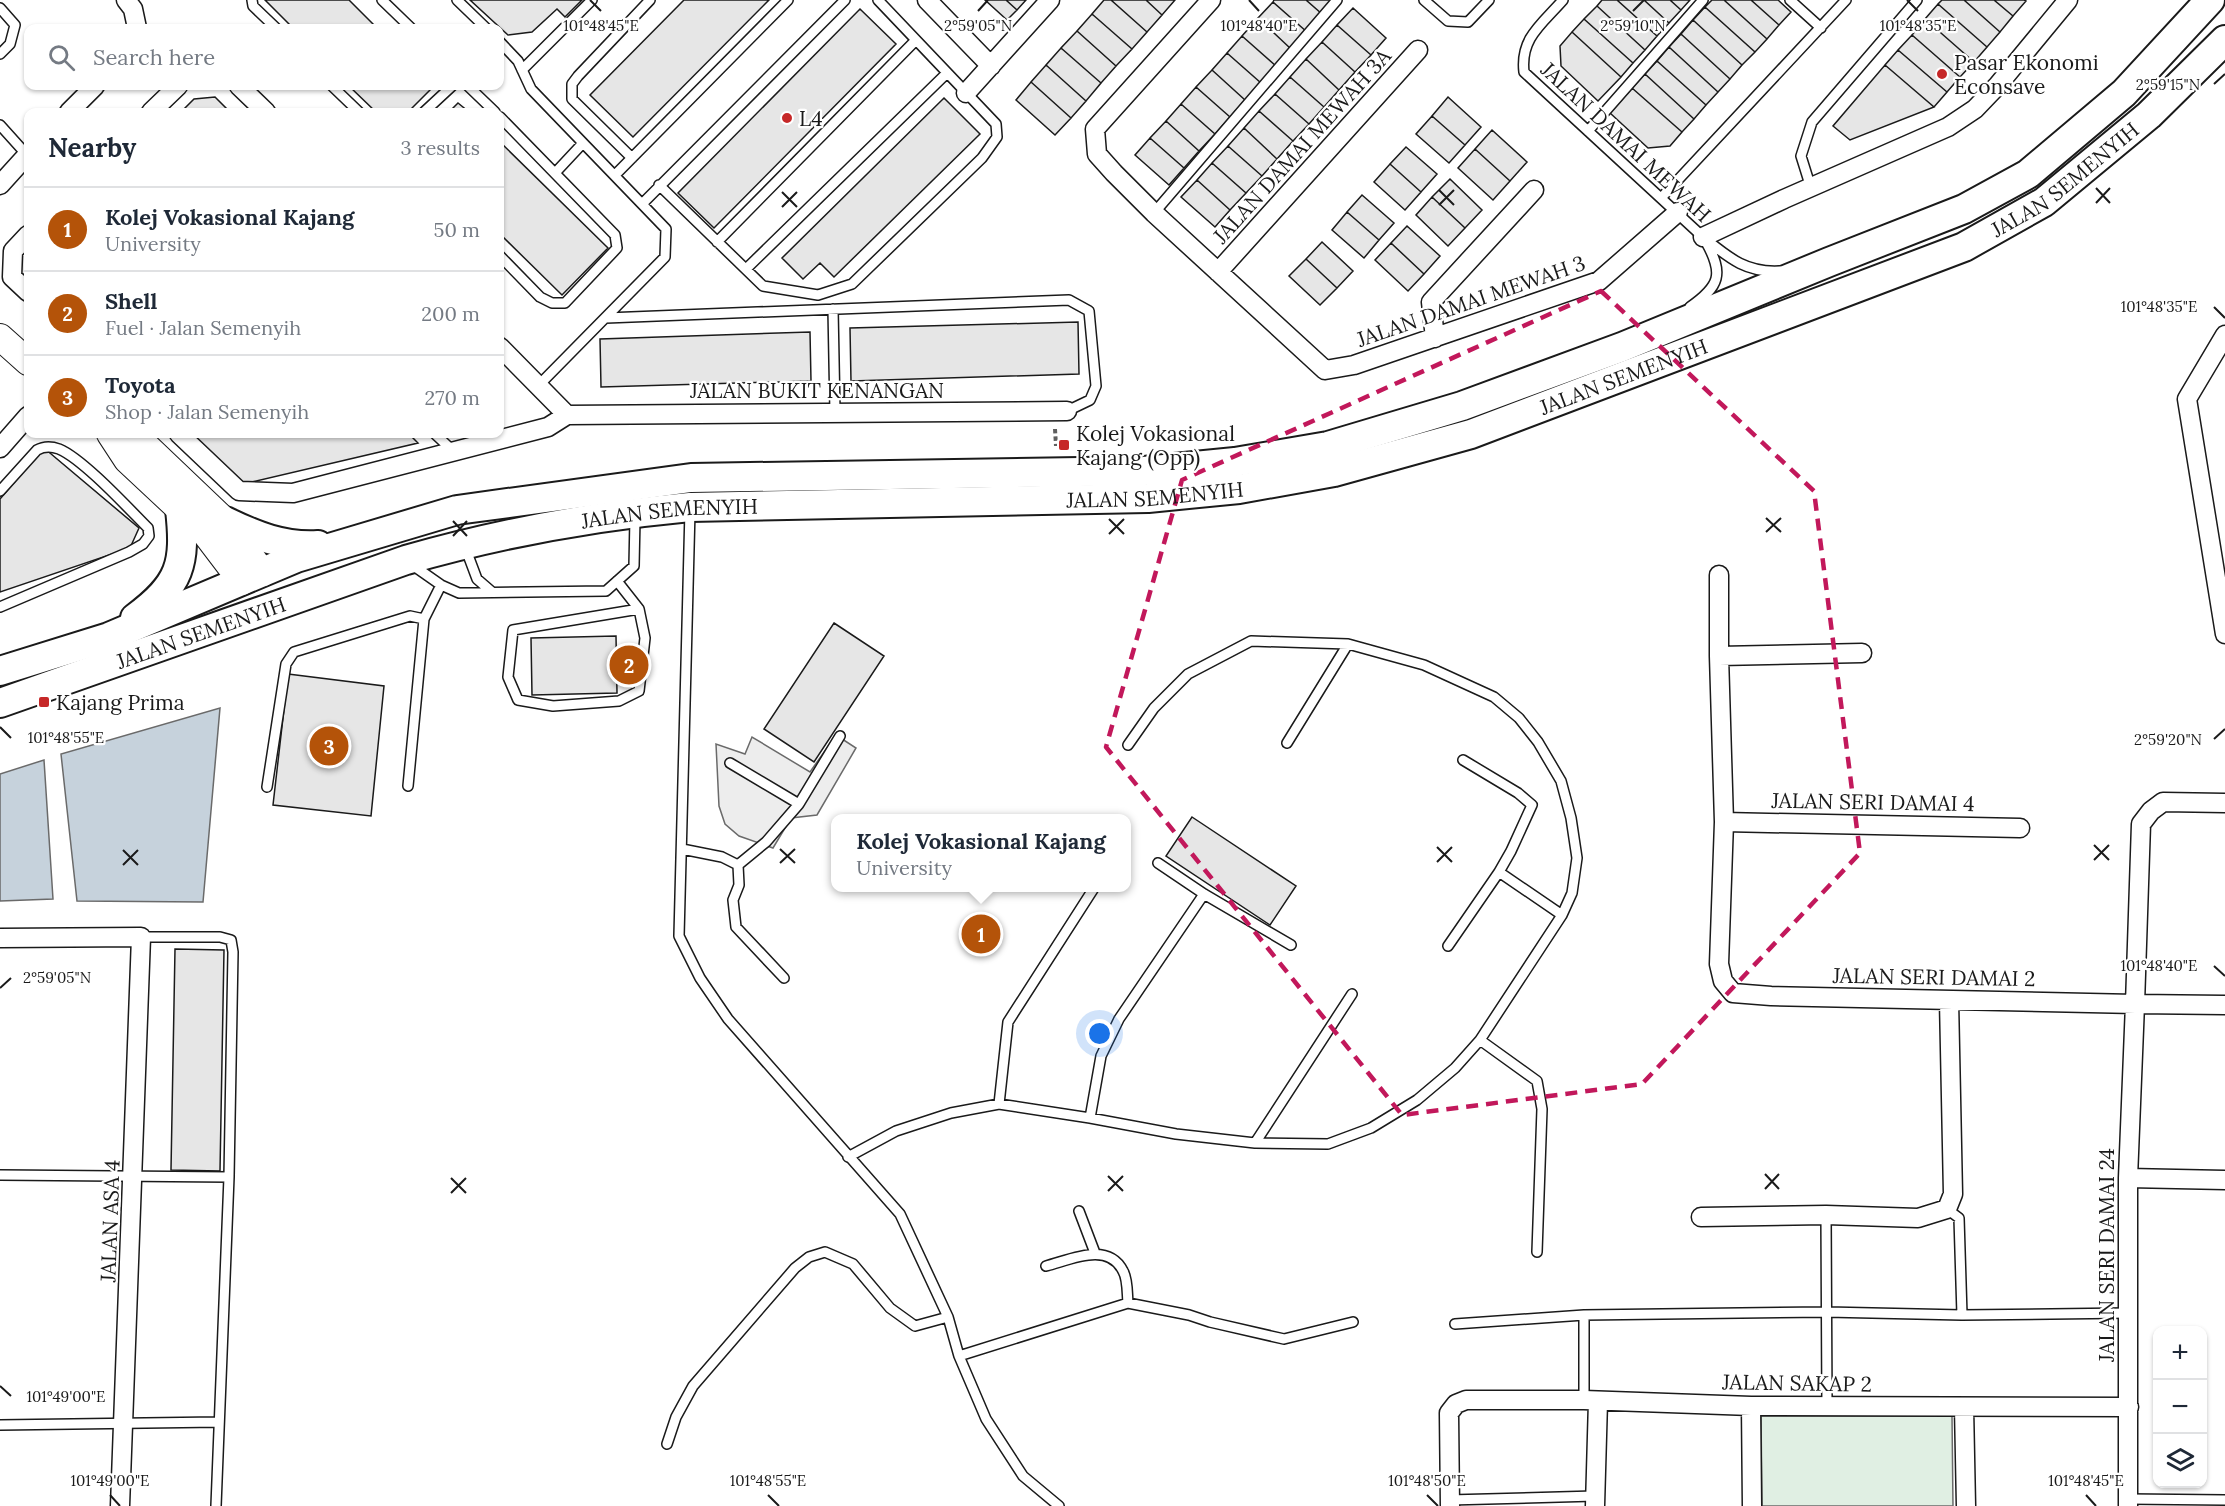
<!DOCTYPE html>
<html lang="en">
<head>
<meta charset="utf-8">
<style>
  :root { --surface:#fff; --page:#f6f6f7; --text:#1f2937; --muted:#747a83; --line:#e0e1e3; --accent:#b45309 }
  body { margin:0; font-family:Lora,serif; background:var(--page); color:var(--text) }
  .controls { position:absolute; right:18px; bottom:18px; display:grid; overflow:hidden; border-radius:12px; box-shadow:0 2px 4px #0004 }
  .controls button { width:54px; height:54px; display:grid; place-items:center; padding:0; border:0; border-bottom:2px solid var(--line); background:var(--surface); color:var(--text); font:30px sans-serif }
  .you { position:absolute; left:1100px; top:1034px; width:21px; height:21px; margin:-15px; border:4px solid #fff; border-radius:50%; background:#1a73e8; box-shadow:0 0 0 9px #1a73e833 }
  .badge { display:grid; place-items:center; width:39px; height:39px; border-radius:50%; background:var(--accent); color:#fff; font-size:20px; font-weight:700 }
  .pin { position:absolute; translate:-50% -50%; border:3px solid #fff; box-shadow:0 2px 6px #0006 }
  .popup { position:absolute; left:831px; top:814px; width:300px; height:78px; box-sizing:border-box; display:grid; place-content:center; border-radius:12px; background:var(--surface); filter:drop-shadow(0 2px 4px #0005); font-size:20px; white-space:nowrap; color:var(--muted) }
  .popup b { font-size:22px; color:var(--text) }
  .popup::after { content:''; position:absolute; left:50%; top:100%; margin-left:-12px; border:12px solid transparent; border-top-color:var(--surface) }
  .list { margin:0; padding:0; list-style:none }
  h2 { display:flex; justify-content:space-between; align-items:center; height:78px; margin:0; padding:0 24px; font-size:26px }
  h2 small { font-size:20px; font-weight:400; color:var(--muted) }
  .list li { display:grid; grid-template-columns:39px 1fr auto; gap:18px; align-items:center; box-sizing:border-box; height:84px; padding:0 24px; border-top:2px solid var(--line) }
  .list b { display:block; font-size:22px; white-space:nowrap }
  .list p { margin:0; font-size:20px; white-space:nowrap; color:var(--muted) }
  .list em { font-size:20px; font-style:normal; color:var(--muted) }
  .icon { flex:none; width:33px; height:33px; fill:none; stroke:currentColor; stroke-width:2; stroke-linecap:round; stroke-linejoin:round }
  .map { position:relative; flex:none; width:2225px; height:1506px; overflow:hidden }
  .search { position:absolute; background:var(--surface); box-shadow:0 2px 4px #0004; left:24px; top:24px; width:480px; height:66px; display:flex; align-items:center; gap:15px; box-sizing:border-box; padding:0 21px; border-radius:12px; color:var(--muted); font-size:22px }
  .panel { position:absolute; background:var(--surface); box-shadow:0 2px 4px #0004; left:24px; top:108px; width:480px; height:330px; border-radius:12px }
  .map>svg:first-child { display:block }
</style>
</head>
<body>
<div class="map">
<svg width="2225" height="1506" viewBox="0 0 2225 1506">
  <rect width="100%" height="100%" fill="#fff"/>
  <path fill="#e0efe3" stroke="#6a6a6a" stroke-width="1.5" d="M1761 1416H1952L1953 1506H1762Z"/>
  <path fill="#ededed" stroke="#6a6a6a" stroke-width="1.5" d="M836 735 856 748 817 815 791 818 773 848 739 836 725 824 719 806 716 744 745 754 752 737 810 772Z"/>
  <path fill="#c6d2dc" stroke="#6a6a6a" stroke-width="1.5" d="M220 708 203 902 77 901 61 754Z
    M44 760 53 899 0 901V774Z"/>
  <path fill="#e6e6e6" stroke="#1a1a1a" stroke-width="1.5" d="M265 0H349L377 28H293Z
    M470 0H582L565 17 557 9 532 32 508 35Z
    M684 0H769L633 137 590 95Z
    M985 0H1006L1017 10 1007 20Z
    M1006 0H1026L1017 10Z
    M1104 0H1111L1147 32 1132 49 1092 14Z
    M1111 0H1146L1162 15 1147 32Z
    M1146 0H1175L1162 15Z
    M1274 0H1306L1322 14 1307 32 1273 2Z
    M1306 0H1335L1322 14Z
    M1602 0H1617L1657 36 1645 50 1597 6Z
    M1617 0H1644L1669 23 1657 36Z
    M1644 0H1670L1681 10 1669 23Z
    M1670 0H1690L1681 10Z
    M1712 0H1724L1767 39 1755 52 1705 7Z
    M1724 0H1751L1779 25 1767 39Z
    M1751 0H1778L1791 12 1779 25Z
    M1942 0H1964L2000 32 1987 47 1938 4Z
    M1964 0H1994L2013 16 2000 32Z
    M1994 0H2024L2026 1 2013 16Z
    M1273 2 1307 32 1291 49 1258 18Z
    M1938 4 1987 47 1974 62 1925 19Z
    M1597 6 1645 50 1633 63 1584 19Z
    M1705 7 1755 52 1742 65 1693 20Z
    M1353 8 1386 38 1371 55 1337 25Z
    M860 9 896 44 714 228 678 193Z
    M1092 14 1132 49 1116 66 1077 31Z
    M1258 18 1291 49 1276 66 1242 36Z
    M1584 19 1633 63 1621 77 1572 32Z
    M1925 19 1974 62 1960 77 1912 35Z
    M1693 20 1742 65 1730 79 1681 34Z
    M1337 25 1371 55 1355 72 1322 42Z
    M1077 31 1116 66 1101 83 1061 48Z
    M1572 32 1621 77 1598 101 1561 66 1560 46Z
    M1681 34 1730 79 1718 92 1669 47Z
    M1912 35 1960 77 1947 92 1898 50Z
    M1242 36 1276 66 1261 83 1227 53Z
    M1322 42 1355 72 1339 90 1306 59Z
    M1669 47 1718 92 1706 105 1657 61Z
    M1061 48 1101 83 1086 101 1046 65Z
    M1898 50 1947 92 1934 107 1885 65Z
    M1227 53 1261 83 1245 100 1212 70Z
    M1306 59 1339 90 1324 107 1290 77Z
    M1657 61 1706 105 1694 119 1645 74Z
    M1046 65 1086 101 1071 118 1031 82Z
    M1885 65 1934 107 1850 140 1833 126Z
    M1212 70 1245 100 1230 117 1196 87Z
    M1645 74 1694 119 1682 132 1632 88Z
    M1290 77 1324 107 1309 124 1275 94Z
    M1031 82 1071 118 1055 135 1016 100Z
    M349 86H434L408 112H376Z
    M1196 87 1230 117 1215 134 1181 104Z
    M1632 88 1682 132 1670 146 1648 148 1610 113Z
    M1275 94 1309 124 1293 141 1259 111Z
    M215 97 230 112H181L194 99Z
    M1448 97 1481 127 1465 145 1432 116Z
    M944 98 980 134 834 277 820 263 803 279 782 258Z
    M458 103 469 112H449Z
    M1181 104 1215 134 1199 151 1166 121Z
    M1259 111 1293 141 1277 159 1244 128Z
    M1432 116 1465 145 1449 163 1416 134Z
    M1166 121 1199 151 1184 168 1150 138Z
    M1244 128 1277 159 1262 176 1228 146Z
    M1492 130 1527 162 1510 181 1475 149Z
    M1150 138 1184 168 1169 185 1135 155Z
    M500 142 608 248 562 295 500 234Z
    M1228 146 1262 176 1246 193 1212 163Z
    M1406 147 1437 174 1421 192 1390 164Z
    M1475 149 1510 181 1493 200 1458 168Z
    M1212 163 1246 193 1230 210 1197 180Z
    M1390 164 1421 192 1405 210 1374 182Z
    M1450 179 1482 210 1465 228 1432 197Z
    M1197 180 1230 210 1215 227 1181 197Z
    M1362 195 1394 223 1379 240 1347 212Z
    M1432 197 1465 228 1448 246 1416 215Z
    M1347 212 1379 240 1364 258 1332 230Z
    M1407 226 1440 256 1424 274 1391 243Z
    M1322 242 1353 271 1337 288 1306 259Z
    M1391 243 1424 274 1408 291 1375 260Z
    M1306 259 1337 288 1320 305 1289 276Z
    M1078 322 1079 374 851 381 850 328Z
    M810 332 811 381 601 387 600 339Z
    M186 434H409L418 443 239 485Z
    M44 448 139 528 130 548 0 592V499Z
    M834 623 884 656 814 762 764 729Z
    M616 636 617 693 532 695 531 638Z
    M288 674 384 686 371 816 273 805Z
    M1192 817 1296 886 1270 925 1166 856Z
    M175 949 224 950 220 1171 171 1170Z"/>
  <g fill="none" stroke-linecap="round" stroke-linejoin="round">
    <g stroke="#1a1a1a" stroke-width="12">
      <path id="lane" d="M252 0 253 6 276 28
        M382 0 411 28
        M457 0 486 28
        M1424 0 1448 21 1468 22 1489 0
        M1563 0C1542 24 1520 38 1524 72L1703 237C1729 258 1746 273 1780 271
        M1790 0 1821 28
        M0 8 15 25 10 44 0 54
        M500 42 518 61 531 89 666 229 665 257 538 386
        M522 70 592 0
        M332 86 359 112
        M468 86 495 112
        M424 112 452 86
        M500 117 615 235 617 248 565 303H552L540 297 500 256
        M0 125 27 155
        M1588 131 1703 0
        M632 158 572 99V84L578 76 650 0
        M555 173 583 143
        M615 175 788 0
        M659 185 763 286 818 295 852 284 982 158 997 137 996 124 878 0
        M1811 188 1801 156 1812 122 1917 0
        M1662 197 1846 0
        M643 203 845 0
        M1154 213 1337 0
        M717 242 916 40
        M746 269 947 73
        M1690 307C1720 286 1724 274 1706 242
        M833 309 835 412
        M606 318 1069 300 1089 311 1096 386 1090 400 1067 411
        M435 434 452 450
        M0 491 37 450C44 446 51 446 59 449 83 459 128 508 148 528L149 536 143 544 129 552 0 607
        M690 510 679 936 700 978 728 1019 900 1214 948 1317 959 1356 986 1419 1023 1476 1059 1506
        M465 547 477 579 492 592
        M411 564 441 585 459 593 606 591 634 566 635 518
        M617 581 639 609 645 638 639 691 619 701 553 706 518 700 508 677 513 630 639 609
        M1287 743 1348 644
        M1463 760 1518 793 1532 805 1511 851 1499 872 1562 915
        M730 763 799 804
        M408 786 424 619 441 585
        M267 787 286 664 294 652 410 616 424 619
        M682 849 722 857 738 865 739 885 733 900 736 927 784 978
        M1158 863 1204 894 1291 945
        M738 865 766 842 799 804 840 736
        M141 937H220L231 940 233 952 229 1177 216 1506
        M1448 946 1499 872
        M1480 1040 1537 1081 1542 1109 1537 1252
        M999 1104 1008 1022 1094 888
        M1090 1118 1101 1056 1119 1019 1204 894
        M1255 1143 1352 994
        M848 1157 896 1131 951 1113 999 1104 1090 1118 1176 1134 1255 1143 1328 1144 1371 1128 1417 1100 1455 1068 1480 1040 1562 915 1572 893 1577 858 1571 818 1561 781 1538 742 1519 718 1494 697 1424 665 1348 644 1251 641 1188 674 1154 708 1128 745
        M0 1175 229 1177
        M1947 1209 1959 1218 1962 1315
        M1079 1211 1095 1253
        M1826 1215 1827 1406
        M1046 1266C1070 1260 1108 1241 1123 1271 1128 1279 1127 1294 1128 1303
        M1584 1315V1400
        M1455 1324 1584 1315 1827 1312 1962 1315 2129 1313
        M959 1356 1128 1303 1189 1315 1210 1322 1284 1339 1353 1322
        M0 1425 218 1422
        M667 1444 676 1417 693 1386 795 1268 809 1257 825 1252 853 1264 890 1308 915 1326 948 1317
        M2128 1499 2225 1500
        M1449 1500 1595 1496"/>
    </g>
    <g stroke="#1a1a1a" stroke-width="21">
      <path id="street" d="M126 0 133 9 137 28
        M927 0 991 66
        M1211 0 1095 129 1097 154 1114 173 1154 213 1325 370 1354 365 1599 281 1678 212
        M239 86 266 112
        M966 93 1050 0
        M69 112 95 86
        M151 112 178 86
        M0 185 28 154
        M28 235 13 251 12 277 28 292
        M1703 237 1784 199 1948 127 1975 109 1998 85 2068 0
        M1218 272 1418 50
        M2225 335 2187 399 2225 634
        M1435 338 1431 302 1534 190
        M500 347 567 415
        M567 415 1067 411
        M179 434 239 491 293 493 548 427 567 415
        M0 448 28 416
        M1719 575V656L1724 822 1719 964 1723 981 1733 993 1771 996 2135 1004 2128 1178V1506
        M1719 656 1862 653
        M2225 803 2163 802 2151 811 2141 824 2135 1004 2225 1005
        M1724 822 2020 828
        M0 938 141 937 120 1506
        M2128 1178 2225 1180
        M1701 1217 1826 1215 1918 1218 1947 1209 1953 1194 1949 1000
        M1751 1406 1752 1506
        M1964 1407 1966 1506
        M1450 1506 1449 1413 1456 1404 1466 1400H1584L1751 1406 2129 1407
        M1595 1506 1598 1401"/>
    </g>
    <g stroke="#1a1a1a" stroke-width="28">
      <path id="secondary" d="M0 337 28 362
        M110 434 127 460 204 532 242 582
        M113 437 142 442 225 521 263 573"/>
    </g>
    <g stroke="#1a1a1a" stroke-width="32">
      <g id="primary">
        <path d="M225 521C256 536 283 547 318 545"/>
        <path d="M135 618C181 584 186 564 180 509"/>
        <path d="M0 671 109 637 296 558 457 510 691 478 1144 471 1235 462 1328 446 1462 406 1622 347 1829 262 1964 209 2028 174 2124 93 2210 0"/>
        <path id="s1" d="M0 703 406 560C500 533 593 516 690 507L1148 498 1239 489 1334 472 1471 434 1964 247 2044 202 2149 115 2225 40"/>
      </g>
    </g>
    <path stroke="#5f5f5f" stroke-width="4" stroke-dasharray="4.5 3" stroke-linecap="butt" d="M1055 429 1056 446"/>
    <use href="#lane" stroke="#fff" stroke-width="9"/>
    <use href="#street" stroke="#fff" stroke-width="18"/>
    <use href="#secondary" stroke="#fff" stroke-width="26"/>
    <use href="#primary" stroke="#fff" stroke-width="28"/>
  </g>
  <path fill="none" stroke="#c2185b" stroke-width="4.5" stroke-dasharray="12 8" stroke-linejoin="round" d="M1601 291 1814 491 1860 853 1642 1084 1402 1115 1106 747 1182 480Z"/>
  <path fill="none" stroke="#1a1a1a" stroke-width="2" d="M590 0 601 11M1249 0 1259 11M1907 0 1918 11M978 11 988 0M1633 11 1644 0M2214 84 2225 74M2096 188 2110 203M1439 190 1454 205M782 192 797 207M2096 203 2110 188M1439 205 1454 190M782 207 797 192M2214 307 2225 318M1766 518 1781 532M1109 519 1124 534M453 521 467 536M1766 532 1781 518M1109 534 1124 519M453 536 467 521M0 727 11 738M2214 739 2225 729M2094 845 2109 860M1437 847 1452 862M780 849 795 863M123 850 138 865M2094 860 2109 845M1437 862 1452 847M780 863 795 849M123 865 138 850M2214 966 2225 976M0 988 11 978M1765 1174 1779 1189M1108 1176 1123 1191M451 1178 466 1193M1765 1189 1779 1174M1108 1191 1123 1176M451 1193 466 1178M0 1386 11 1396M110 1495 120 1506M768 1495 779 1506M1427 1495 1438 1506M2086 1495 2096 1506"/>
  <g fill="#c62828" stroke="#fff" stroke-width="2">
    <circle cx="1942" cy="74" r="6"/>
    <circle cx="787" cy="118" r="6"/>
    <rect x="1058" y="439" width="12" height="12" rx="3"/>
    <rect x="38" y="696" width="12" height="12" rx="3"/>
  </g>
  <g text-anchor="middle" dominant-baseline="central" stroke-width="4.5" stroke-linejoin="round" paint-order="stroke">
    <g font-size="21" fill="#1a1a1a" stroke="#fff" text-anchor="start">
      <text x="1954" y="62">Pasar Ekonomi<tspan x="1954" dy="24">Econsave</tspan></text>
      <text x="799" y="118">L4</text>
      <text x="1076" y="433">Kolej Vokasional<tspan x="1076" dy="24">Kajang (Opp)</tspan></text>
      <text x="56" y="702">Kajang Prima</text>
    </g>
    <g font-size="21" fill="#1a1a1a" stroke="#fff">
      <text transform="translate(1626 142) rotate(43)">JALAN DAMAI MEWAH</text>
      <text transform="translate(1302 146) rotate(-48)">JALAN DAMAI MEWAH 3A</text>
      <text stroke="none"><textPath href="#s1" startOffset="2157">JALAN SEMENYIH</textPath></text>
      <text transform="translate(1471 301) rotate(-19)">JALAN DAMAI MEWAH 3</text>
      <text stroke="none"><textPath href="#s1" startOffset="1671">JALAN SEMENYIH</textPath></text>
      <text x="817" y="390">JALAN BUKIT KENANGAN</text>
      <text stroke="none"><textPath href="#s1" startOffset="1185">JALAN SEMENYIH</textPath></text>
      <text stroke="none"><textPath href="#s1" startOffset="699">JALAN SEMENYIH</textPath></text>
      <text stroke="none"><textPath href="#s1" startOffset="213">JALAN SEMENYIH</textPath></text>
      <text transform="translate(1873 802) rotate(1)">JALAN SERI DAMAI 4</text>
      <text transform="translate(1934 977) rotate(1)">JALAN SERI DAMAI 2</text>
      <text transform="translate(110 1221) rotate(-88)">JALAN ASA 4</text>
      <text transform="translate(2106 1255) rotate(-90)">JALAN SERI DAMAI 24</text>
      <text transform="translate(1797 1383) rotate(1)">JALAN SAKAP 2</text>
    </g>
  </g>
  <g font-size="15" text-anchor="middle" fill="#1a1a1a" stroke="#fff" stroke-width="4.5" stroke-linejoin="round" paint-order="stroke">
    <text x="601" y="31">101°48'45"E</text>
    <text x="978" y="31">2°59'05"N</text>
    <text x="1259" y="31">101°48'40"E</text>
    <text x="1633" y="31">2°59'10"N</text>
    <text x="1918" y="31">101°48'35"E</text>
    <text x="2168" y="90">2°59'15"N</text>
    <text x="2159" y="312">101°48'35"E</text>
    <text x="66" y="743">101°48'55"E</text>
    <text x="2168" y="745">2°59'20"N</text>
    <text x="2159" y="971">101°48'40"E</text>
    <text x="57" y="983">2°59'05"N</text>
    <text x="66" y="1402">101°49'00"E</text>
    <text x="110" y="1486">101°49'00"E</text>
    <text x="768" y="1486">101°48'55"E</text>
    <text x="1427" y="1486">101°48'50"E</text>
    <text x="2086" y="1486">101°48'45"E</text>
  </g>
</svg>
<div class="controls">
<button>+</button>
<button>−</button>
<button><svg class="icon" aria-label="layers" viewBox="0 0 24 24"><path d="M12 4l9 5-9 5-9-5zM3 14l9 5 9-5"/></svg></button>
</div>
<div class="you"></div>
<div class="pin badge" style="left:981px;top:934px">1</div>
<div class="popup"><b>Kolej Vokasional Kajang</b>University</div>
<div class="pin badge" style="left:629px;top:665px">2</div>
<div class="pin badge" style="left:329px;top:746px">3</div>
<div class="search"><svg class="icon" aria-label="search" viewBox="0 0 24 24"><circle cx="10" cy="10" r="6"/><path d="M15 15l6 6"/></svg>Search here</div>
<section class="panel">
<h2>Nearby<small>3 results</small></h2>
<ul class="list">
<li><span class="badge">1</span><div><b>Kolej Vokasional Kajang</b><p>University</p></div><em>50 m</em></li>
<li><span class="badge">2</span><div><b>Shell</b><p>Fuel · Jalan Semenyih</p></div><em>200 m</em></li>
<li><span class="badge">3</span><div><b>Toyota</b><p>Shop · Jalan Semenyih</p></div><em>270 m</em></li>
</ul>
</section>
</div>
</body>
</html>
